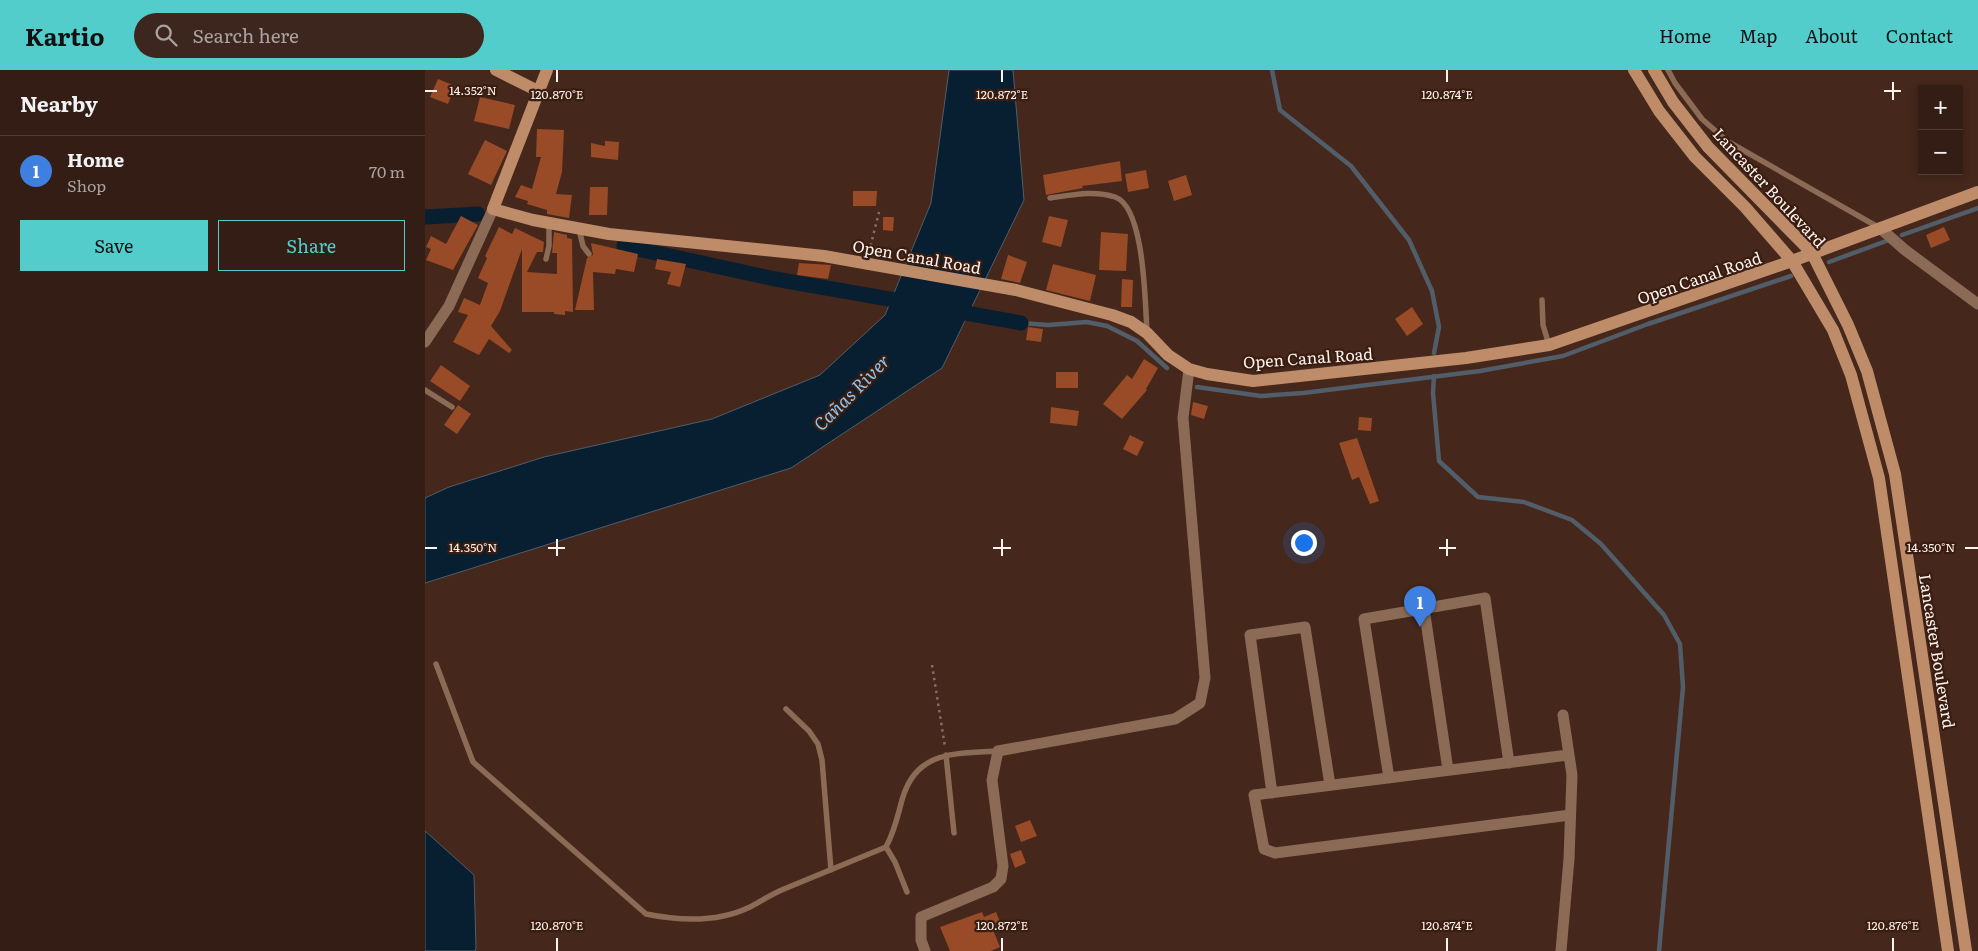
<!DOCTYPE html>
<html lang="en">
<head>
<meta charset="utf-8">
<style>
  :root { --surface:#341d14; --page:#3c261d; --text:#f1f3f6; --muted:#a9a2a0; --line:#4e3b34; --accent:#52cdcc }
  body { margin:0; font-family:Literata,serif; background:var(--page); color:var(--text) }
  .controls { position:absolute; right:15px; top:15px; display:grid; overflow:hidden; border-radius:0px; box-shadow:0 2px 8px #0003 }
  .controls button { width:45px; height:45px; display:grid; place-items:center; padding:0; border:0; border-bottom:1px solid var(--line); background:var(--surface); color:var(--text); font:25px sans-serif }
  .you { position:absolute; left:878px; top:472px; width:18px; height:18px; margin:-12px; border:4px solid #fff; border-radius:50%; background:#1a73e8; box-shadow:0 0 0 8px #1a73e833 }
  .badge { display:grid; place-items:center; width:32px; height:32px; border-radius:50%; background:var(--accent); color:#fff; font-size:16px; font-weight:700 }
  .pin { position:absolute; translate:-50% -41px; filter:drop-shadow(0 1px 2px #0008) }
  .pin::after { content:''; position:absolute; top:26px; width:18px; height:15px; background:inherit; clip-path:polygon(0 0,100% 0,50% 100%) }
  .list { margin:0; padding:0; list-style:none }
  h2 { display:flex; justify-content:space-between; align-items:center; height:65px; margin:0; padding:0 20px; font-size:21px }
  h2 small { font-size:16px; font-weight:400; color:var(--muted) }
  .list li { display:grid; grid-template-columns:32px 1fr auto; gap:15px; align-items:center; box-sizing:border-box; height:70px; padding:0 20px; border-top:1px solid var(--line) }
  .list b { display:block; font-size:19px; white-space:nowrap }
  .list p { margin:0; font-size:16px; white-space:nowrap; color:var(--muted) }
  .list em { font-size:16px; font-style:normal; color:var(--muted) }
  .actions { display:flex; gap:10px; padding:15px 20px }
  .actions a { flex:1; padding:11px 0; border:1px solid var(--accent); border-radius:0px; text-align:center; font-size:18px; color:var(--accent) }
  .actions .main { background:var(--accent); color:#111 }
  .icon { flex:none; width:28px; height:28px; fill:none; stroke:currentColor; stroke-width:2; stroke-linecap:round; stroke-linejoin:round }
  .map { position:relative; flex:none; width:1553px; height:881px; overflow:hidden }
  header { display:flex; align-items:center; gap:30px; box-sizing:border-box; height:70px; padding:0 25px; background:var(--accent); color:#111 }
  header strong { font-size:24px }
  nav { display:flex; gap:28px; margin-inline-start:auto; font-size:18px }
  .search { width:350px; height:45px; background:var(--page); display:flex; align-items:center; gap:12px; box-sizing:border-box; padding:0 18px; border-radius:28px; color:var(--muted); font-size:19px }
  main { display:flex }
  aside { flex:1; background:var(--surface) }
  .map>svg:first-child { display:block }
</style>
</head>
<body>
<header>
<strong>Kartio</strong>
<div class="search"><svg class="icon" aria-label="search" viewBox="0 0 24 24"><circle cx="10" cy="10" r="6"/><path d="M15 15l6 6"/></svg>Search here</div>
<nav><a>Home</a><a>Map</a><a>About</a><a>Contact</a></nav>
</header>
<main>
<aside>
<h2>Nearby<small></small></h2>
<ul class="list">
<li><span class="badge" style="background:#3f7fe0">1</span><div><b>Home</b><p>Shop</p></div><em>70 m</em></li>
</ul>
<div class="actions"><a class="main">Save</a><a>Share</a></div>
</aside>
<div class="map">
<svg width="1553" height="881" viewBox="0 0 1553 881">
  <rect width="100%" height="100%" fill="#45271b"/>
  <path fill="#071f31" stroke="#515e69" d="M524 0H588L599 130 517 298 366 398 0 513V428L24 417 119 387 287 349 395 305 460 245 506 133Z
    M0 761 49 805 51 878 50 881H0Z"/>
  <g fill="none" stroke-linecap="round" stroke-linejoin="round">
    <path stroke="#515e69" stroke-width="4.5" d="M847 0 855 40 926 96 984 170 1007 221 1014 257 1009 283
      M1477 165 1553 138
      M1404 192 1464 170
      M596 253 623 255 662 252 682 256 712 271 742 298
      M1009 306 1008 323 1014 391 1053 427 1099 432 1147 450 1176 474 1239 545 1255 574 1258 617 1234 881
      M772 317 836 326 878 323 1055 301 1138 286 1223 254 1366 206"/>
    <path stroke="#071f31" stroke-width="15" d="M0 147 53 144
      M199 176 350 209 487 233
      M524 240 596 253"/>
  </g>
  <path fill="#994b27" d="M13 9 30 16 23 34 5 27Z
    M55 27 90 35 84 59 49 51Z
    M112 59 139 60 137 102 131 124 147 125 144 148 122 144V140L102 134 103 131 90 127 96 115 107 119 116 87H111Z
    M60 70 82 81 66 115 43 104Z
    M180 71 194 72 193 90 166 87V73L180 76Z
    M695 91 697 111 657 116 658 118 621 125 618 105Z
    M721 100 724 118 703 122 700 104Z
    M761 105 767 125 749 131 743 111Z
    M165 117H183L182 145H164Z
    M428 121H452L451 136H428Z
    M36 146 53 155 28 200 1 190 6 179 1 177 6 166 21 174Z
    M624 146 643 150 636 177 617 172Z
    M458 147H469L468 161 458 160Z
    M74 157 87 164 90 158 119 172 118 182H112L102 202 132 204V183H127L129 162 142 165V168L147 169 148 242 140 241V245L129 244V242H97V179L75 241 66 256 87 280 84 283 64 269 54 285 28 272 43 245 33 242 39 228 55 235 63 213 53 208 62 188 60 186Z
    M1519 157 1525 170 1506 178 1501 165Z
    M676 162 703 164 701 201 674 200Z
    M166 173 213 184 209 202 191 199 190 204 168 202 169 240H150L162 188 168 185Z
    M583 185 602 192 595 213 576 209Z
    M232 189 261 194 255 217 242 214 246 202 230 199Z
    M374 193 406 195 403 209 372 205Z
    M628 194 671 205 665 231 621 220Z
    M697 209 708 210 707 237H696Z
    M987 237 998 254 982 266 970 249Z
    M603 257 618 259 616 272 601 270Z
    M719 289 733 298 721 319 722 320 697 349 678 334 702 305 707 309Z
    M16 295 45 316 35 331 5 311Z
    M631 302H653V318H631Z
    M768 332 783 336 779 349 766 345Z
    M33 335 46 344 32 364 19 355Z
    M626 337 654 341 652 356 625 353Z
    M934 347 947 348 946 361 933 360Z
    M705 365 719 372 712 386 698 379Z
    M932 368 954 431 945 434 934 407 927 410 914 373Z
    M605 750 612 766 596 772 590 756Z
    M596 780 601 793 590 798 585 784Z
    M557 842 559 847 571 842 575 852 566 855 575 877 566 881H525L515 857Z"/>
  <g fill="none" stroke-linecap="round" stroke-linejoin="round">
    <path stroke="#856e64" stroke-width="2.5" stroke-dasharray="2.5 4" stroke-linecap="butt" d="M444 182 454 142
      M507 595 520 677"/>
    <path stroke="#8c6b56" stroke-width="5.5" d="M1243 0 1250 13 1277 49 1302 71 1453 157
      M625 128C647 125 669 120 690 127 720 137 720 235 722 261
      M154 159 158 176 164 184
      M121 189 124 176V154
      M1117 230 1118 255 1124 275
      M0 320 27 337
      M11 594 48 692 221 844C255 851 292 853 325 837 336 831 347 824 359 819 393 805 427 791 461 777 470 760 472 748 477 730 491 680 529 684 573 681
      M361 639 384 661 393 674 397 690 406 800
      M521 685 529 763
      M461 777 470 792 482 822"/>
    <path stroke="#8c6b56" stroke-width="11" d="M1455 158 1480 180 1553 234
      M0 272 24 236 68 139
      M999 538 1023 700
      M1143 685 829 725 839 779 850 783 1145 745
      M964 708 939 549 1060 528 1084 693
      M847 723 825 565 880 557 905 715
      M500 881 496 870V847L568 817 576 809 578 796 567 710 573 681 750 649 775 633 780 608 758 348 764 299
      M1136 881 1144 789 1147 705 1138 645"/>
    <path stroke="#bf8c6a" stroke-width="12" d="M71 0 113 21
      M122 0 68 139 108 150 184 164 399 186 591 220 687 245 706 252 722 263 743 285 764 299 782 304 828 311 1041 288 1124 275 1367 191 1553 122
      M1209 0 1234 41 1270 87 1320 137 1367 191 1408 260 1426 305 1454 408 1523 881
      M1229 0 1248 32 1283 77 1387 183 1423 255 1442 301 1470 404 1541 881"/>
  </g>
  <path fill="none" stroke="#fef2ed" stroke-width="2" d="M132 0V12M577 0V12M1022 0V12M1468 12V30M0 21H12M1459 21H1476M132 469V486M577 469V486M1022 469V486M0 478H12M123 478H140M568 478H586M1014 478H1031M1540 478H1553M132 868V881M577 868V881M1022 868V881M1468 868V881"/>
  <g text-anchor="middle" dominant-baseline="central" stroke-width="4.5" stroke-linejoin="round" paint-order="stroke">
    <g font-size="16" fill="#fef2ed" stroke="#3a1d11">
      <text transform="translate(1345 117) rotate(47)">Lancaster Boulevard</text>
      <text transform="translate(492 186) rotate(10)">Open Canal Road</text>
      <text transform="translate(1274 207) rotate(-19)">Open Canal Road</text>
      <text transform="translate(883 287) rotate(-4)">Open Canal Road</text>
      <text transform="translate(1513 581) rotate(81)">Lancaster Boulevard</text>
    </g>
    <g font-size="18" font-style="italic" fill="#8dc5f3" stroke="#3a1d11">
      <text transform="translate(426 322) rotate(-45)">Cañas River</text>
    </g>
  </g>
  <g font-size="12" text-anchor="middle" fill="#fef2ed" stroke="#3a1d11" stroke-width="4.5" stroke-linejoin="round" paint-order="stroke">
    <text x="48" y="25">14.352°N</text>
    <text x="132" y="29">120.870°E</text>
    <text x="577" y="29">120.872°E</text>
    <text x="1022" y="29">120.874°E</text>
    <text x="48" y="482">14.350°N</text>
    <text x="1506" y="482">14.350°N</text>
    <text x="132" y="860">120.870°E</text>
    <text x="577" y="860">120.872°E</text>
    <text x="1022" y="860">120.874°E</text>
    <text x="1468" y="860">120.876°E</text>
  </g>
</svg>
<div class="controls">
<button>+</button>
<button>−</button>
</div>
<div class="you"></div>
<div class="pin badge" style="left:995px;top:557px;background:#3f7fe0">1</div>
</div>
</main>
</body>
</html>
